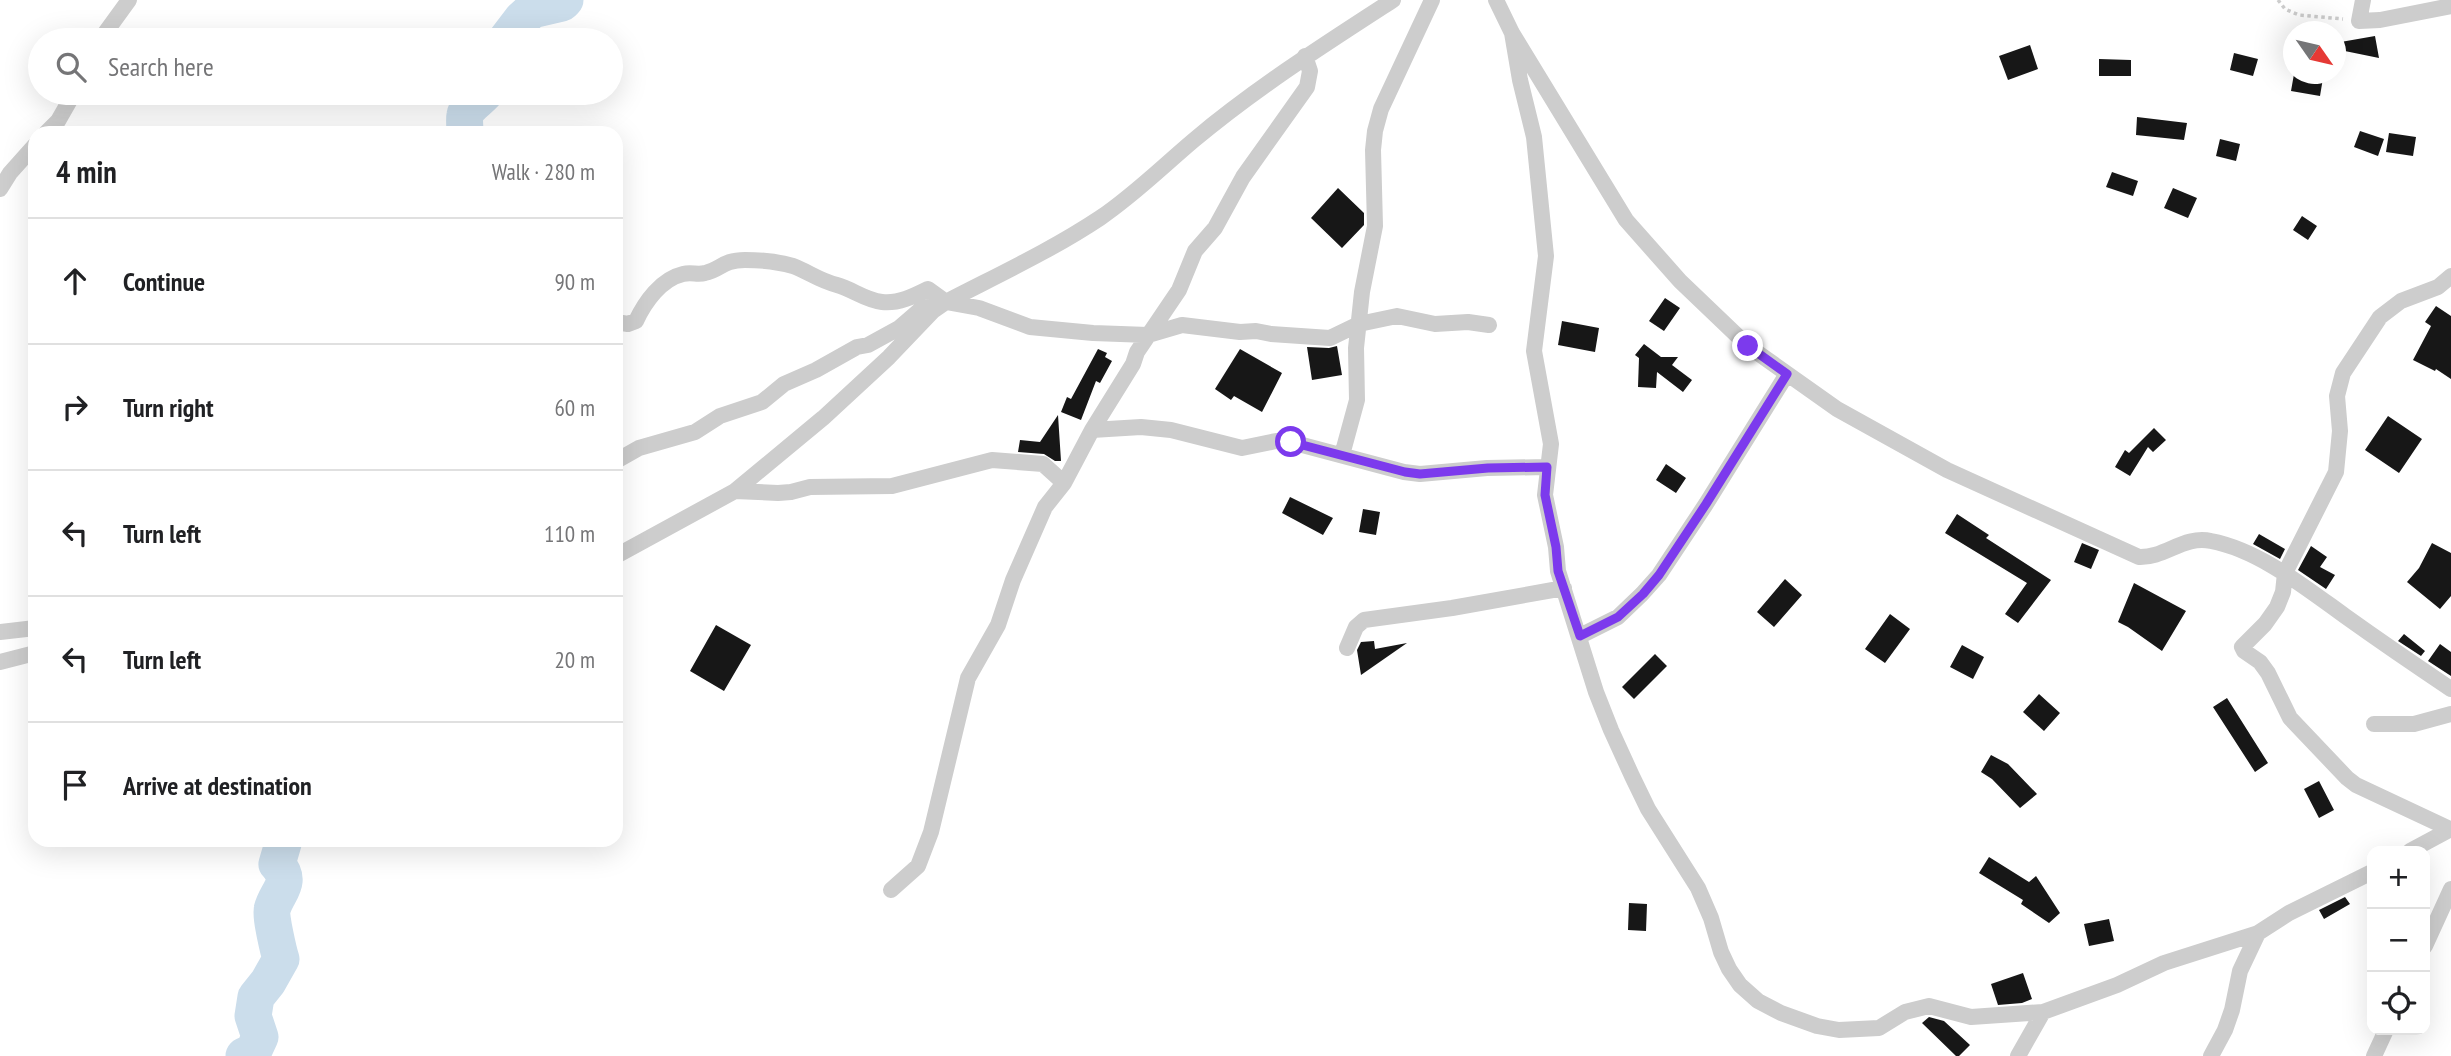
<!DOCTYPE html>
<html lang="en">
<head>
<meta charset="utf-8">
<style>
  :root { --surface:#fff; --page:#f2f2f2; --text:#202124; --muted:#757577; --line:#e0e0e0 }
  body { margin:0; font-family:"PT Sans Narrow",sans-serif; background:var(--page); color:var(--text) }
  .controls { position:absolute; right:21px; bottom:21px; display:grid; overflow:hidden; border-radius:14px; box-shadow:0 7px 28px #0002 }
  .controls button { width:63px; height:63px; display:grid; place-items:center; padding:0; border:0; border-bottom:2px solid var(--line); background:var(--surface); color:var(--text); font:35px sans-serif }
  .compass { position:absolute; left:2283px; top:21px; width:63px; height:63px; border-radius:50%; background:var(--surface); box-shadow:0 7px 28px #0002; rotate:124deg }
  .stop { position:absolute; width:21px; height:21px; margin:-16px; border:5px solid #7c3aed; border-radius:50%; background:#fff }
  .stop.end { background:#7c3aed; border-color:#fff; box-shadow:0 2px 7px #0008 }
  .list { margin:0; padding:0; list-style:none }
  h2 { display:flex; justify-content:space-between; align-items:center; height:91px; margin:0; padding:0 28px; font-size:30px }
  h2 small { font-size:23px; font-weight:400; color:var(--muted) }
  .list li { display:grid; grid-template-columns:46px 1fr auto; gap:21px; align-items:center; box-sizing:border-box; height:126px; padding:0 28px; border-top:2px solid var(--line) }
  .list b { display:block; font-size:26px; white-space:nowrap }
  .list em { font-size:23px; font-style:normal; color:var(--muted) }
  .icon { flex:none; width:38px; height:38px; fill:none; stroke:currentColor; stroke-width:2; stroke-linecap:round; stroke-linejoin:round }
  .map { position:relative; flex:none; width:2451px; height:1056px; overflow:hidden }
  .search { position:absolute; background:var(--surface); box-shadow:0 7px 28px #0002; left:28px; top:28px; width:595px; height:77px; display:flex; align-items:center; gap:18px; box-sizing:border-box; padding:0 24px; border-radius:38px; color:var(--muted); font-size:26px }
  .panel { position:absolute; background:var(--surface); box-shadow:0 7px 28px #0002; left:28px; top:126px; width:595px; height:721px; border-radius:21px }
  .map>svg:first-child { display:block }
</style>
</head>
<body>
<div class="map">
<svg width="2451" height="1056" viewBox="0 0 2451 1056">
  <rect width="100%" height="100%" fill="#fff"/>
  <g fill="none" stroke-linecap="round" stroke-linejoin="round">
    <path stroke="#cbddeb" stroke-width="37" d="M506 40 522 19 532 10 562 3 565 0
      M465 133C465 127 464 120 465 115 466 108 480 99 485 93
      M244 1056 253 1052 260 1037 253 1016 256 997 268 982 281 959C279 953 270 915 272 910 276 892 294 883 277 864L284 840"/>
  </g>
  <path fill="#171717" d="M2375 36 2379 58 2335 49V43Z
    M2030 45 2038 69 2008 80 1999 56Z
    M2234 53 2258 59 2253 76 2230 70Z
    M2099 59 2131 60V76H2099Z
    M2294 74 2323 78 2320 96 2291 91Z
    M2137 117 2187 123 2184 140 2136 135Z
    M2360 131 2384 139 2378 156 2354 147Z
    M2389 133 2416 137 2413 156 2386 152Z
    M2220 139 2240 144 2236 161 2216 156Z
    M2112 172 2138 181 2133 196 2106 187Z
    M1338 188 1364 213V225L1342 248 1311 218Z
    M2173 188 2197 198 2188 218 2164 208Z
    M2302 216 2317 226 2308 240 2293 230Z
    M1665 298 1680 308 1664 331 1649 321Z
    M2436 306 2451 316V379L2436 369 2435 371 2413 360 2431 326 2425 322Z
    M1562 321 1599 328 1595 352 1558 345Z
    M1644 344 1661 357H1678L1672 365 1692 380 1683 392 1657 372 1656 388 1638 387 1639 358 1635 355Z
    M1337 346 1342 375 1312 380 1307 347 1329 348Z
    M1098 349 1107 353 1105 357 1112 361 1100 383 1096 381 1081 420 1061 412 1067 397 1071 399Z
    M1240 349 1282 373 1262 412 1234 396 1231 400 1215 389Z
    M1058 415 1061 461H1055L1044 454 1018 452 1020 440 1040 442Z
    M2388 416 2422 439 2399 473 2365 450Z
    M2154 428 2166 440 2153 452 2148 447 2130 476 2115 467 2125 450 2129 453Z
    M1666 464 1686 478 1676 493 1656 480Z
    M1290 497 1333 518 1323 535 1282 513Z
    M1363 509 1380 512 1376 535 1359 532Z
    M1957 514 1989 535 1986 538 2051 580 2018 623 2005 614 2027 583 1945 533Z
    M2259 534 2285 549 2280 559 2253 544Z
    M2082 543 2099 550 2091 569 2074 562Z
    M2432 543 2451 553V596L2440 609 2407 582 2419 568Z
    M2311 546 2327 557 2320 567 2335 575 2326 589 2298 570Z
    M1785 579 1802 595 1774 627 1757 612Z
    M2134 583 2186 611 2162 651 2128 627 2118 622Z
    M1890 614 1910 629 1885 663 1865 649Z
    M716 625 751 645 724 691 690 671Z
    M2404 634 2425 651 2421 656 2398 641Z
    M1374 641 1375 649 1407 643 1361 675 1357 650 1361 642Z
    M2440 644 2451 652V676L2428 661Z
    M1962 645 1984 657 1973 679 1950 667Z
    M1655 654 1667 666 1634 699 1622 687Z
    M2039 694 2060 713 2044 731 2023 712Z
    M2227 698 2268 763 2255 772 2213 707Z
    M1991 755 2008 764 2037 794 2020 808 1992 779 1981 772Z
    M2319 781 2334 810 2319 818 2304 789Z
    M1989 857 2029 882 2036 876 2060 913 2049 923 2021 904 2023 900 1979 873Z
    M2345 897 2350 904 2324 919 2319 910Z
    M1629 903 1647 904 1646 931 1628 930Z
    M2109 919 2114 941 2089 946 2084 924Z
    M2023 973 2032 999 2022 1003 1998 1005 1991 984Z
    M1929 1017 1944 1021 1970 1045 1959 1056H1956L1922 1023Z"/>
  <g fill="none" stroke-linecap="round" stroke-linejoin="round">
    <path stroke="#cdcdcd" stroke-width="3.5" stroke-dasharray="3.5 3.5" stroke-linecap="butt" d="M2278 0 2285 9 2299 15 2343 19"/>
    <path stroke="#cdcdcd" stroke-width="16" d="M1496 0 1512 33 1626 220 1680 281 1748 346 1837 409 1947 470 2139 557C2165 558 2184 535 2211 541 2259 550 2306 588 2345 616 2380 641 2415 665 2451 689
      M2363 0 2359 21 2380 20 2451 6
      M1512 33 1520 80 1534 137 1546 256 1534 351 1551 444 1545 495 1556 547 1558 571 1596 692 1611 730 1632 776 1648 809 1698 888 1711 918 1721 952 1729 969 1740 985 1758 1001 1781 1013 1817 1026 1839 1030 1879 1028 1905 1012 1929 1006 1971 1017 2043 1012 2117 985 2164 963 2258 933 2289 913 2372 872
      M100 40 129 0
      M46 133 58 121 74 93
      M0 189 10 173 35 145
      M616 322 628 324 636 321C645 302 661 279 683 274 691 272 698 275 705 273 721 270 722 260 745 260 759 260 779 262 793 266 809 272 818 280 837 285 852 289 865 300 882 302 898 304 914 296 928 289L946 302 979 308 1030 327 1093 333 1148 335 1182 325 1240 332 1256 331 1271 334 1330 338 1359 324 1397 316 1435 324 1468 322 1489 325
      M1092 430 1141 427 1171 430 1242 448 1276 441 1291 442 1404 472 1420 474 1487 468 1547 467
      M1342 455 1357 400 1356 348 1362 292 1375 226 1373 150 1375 131 1381 109 1432 0
      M616 461 639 448 695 432 720 416 762 402 784 384 816 370 857 347 868 345 899 328 921 309 927 307
      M735 491 778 493 791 492 810 487 892 486 992 460 1043 464 1064 483 1092 430 1133 364 1137 352 1179 290 1195 251 1215 228 1243 177 1307 87 1310 71 1305 56
      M616 556 735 491 823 418 889 357 933 311 946 302C998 275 1052 250 1100 218 1134 195 1162 167 1194 140 1256 88 1325 44 1393 0
      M0 632 35 628
      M1580 636 1618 617 1642 594 1659 575 1706 504 1787 374
      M1347 648 1356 627 1364 620 1452 608 1564 588
      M0 662 35 653
      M2374 724H2414L2451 714
      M2450 829 2356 785 2347 778 2290 718 2268 673 2260 662 2244 651 2242 647 2265 624 2277 607 2283 592 2285 573 2336 472 2340 431 2337 396 2343 373 2380 317 2401 301 2438 287 2451 276
      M2410 851 2451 829
      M891 890 918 866 931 832 968 678 998 625 1013 580 1045 507 1064 483
      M2425 946 2451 889
      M2018 1056 2043 1012
      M2211 1056 2225 1030 2232 1010 2240 971 2258 933
      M2374 1056 2386 1030"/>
  </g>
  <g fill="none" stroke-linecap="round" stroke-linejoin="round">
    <path stroke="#7c3aed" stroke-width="9" d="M1291 442 1405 472 1420 474 1488 468 1547 467 1545 495 1556 547 1558 571 1580 636 1618 617 1643 594 1659 575 1706 504 1787 374 1748 346"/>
  </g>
</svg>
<div class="controls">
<button>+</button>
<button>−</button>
<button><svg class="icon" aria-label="locate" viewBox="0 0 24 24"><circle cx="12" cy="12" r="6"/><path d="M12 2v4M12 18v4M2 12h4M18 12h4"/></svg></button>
</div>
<svg class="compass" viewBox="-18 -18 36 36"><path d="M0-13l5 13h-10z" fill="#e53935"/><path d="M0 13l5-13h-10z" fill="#757577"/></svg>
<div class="stop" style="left:1291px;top:442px"></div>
<div class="stop end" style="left:1748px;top:346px"></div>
<div class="search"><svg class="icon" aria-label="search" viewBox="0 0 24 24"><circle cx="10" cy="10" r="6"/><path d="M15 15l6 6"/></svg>Search here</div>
<section class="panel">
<h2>4 min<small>Walk · 280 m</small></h2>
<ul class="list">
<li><svg class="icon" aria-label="ahead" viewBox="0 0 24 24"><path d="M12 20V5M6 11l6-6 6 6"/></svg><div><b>Continue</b></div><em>90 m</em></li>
<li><svg class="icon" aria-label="right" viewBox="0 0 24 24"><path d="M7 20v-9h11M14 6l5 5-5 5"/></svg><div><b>Turn right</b></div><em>60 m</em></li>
<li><svg class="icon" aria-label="left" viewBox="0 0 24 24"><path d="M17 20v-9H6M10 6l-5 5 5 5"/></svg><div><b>Turn left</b></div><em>110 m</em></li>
<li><svg class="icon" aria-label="left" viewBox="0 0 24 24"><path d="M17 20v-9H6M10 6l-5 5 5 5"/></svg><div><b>Turn left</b></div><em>20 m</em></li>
<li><svg class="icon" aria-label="arrive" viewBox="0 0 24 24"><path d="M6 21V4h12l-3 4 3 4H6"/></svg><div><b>Arrive at destination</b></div></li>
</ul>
</section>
</div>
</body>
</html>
